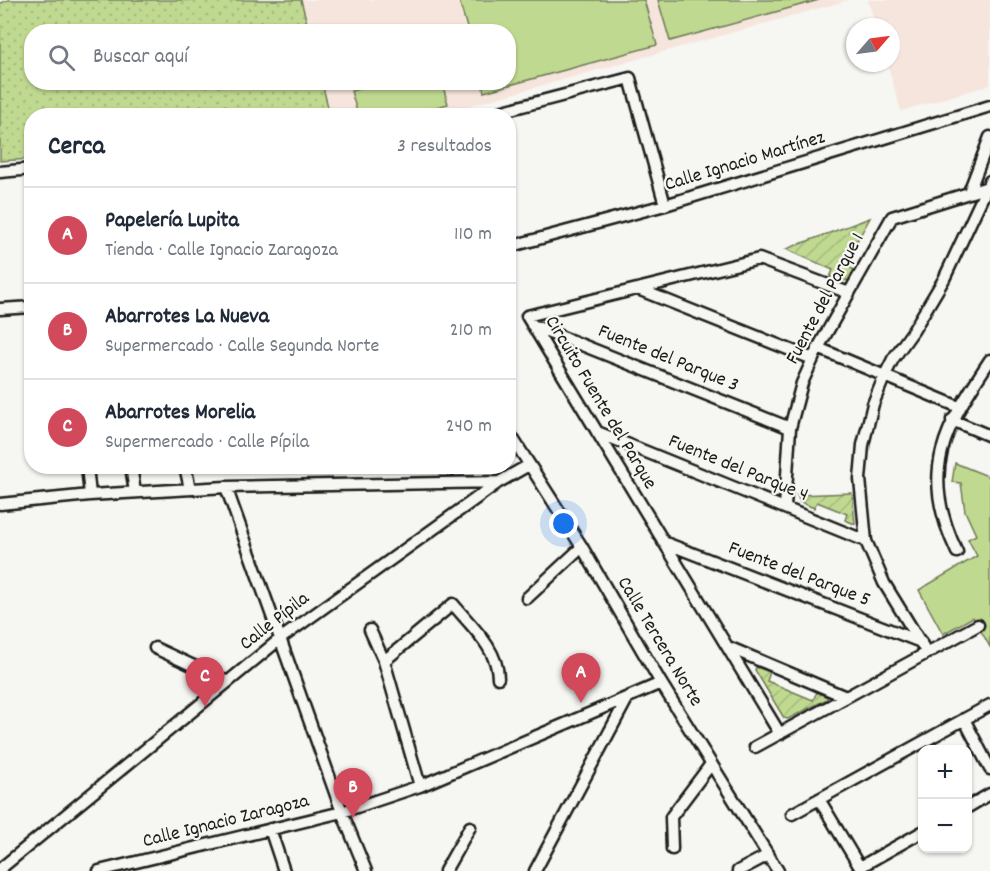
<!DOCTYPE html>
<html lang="es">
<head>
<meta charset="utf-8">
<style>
  :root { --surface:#fff; --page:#f2f2f3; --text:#1f2937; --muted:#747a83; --line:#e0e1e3; --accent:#d1495b }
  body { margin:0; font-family:Dekko,sans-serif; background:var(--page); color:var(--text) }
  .controls { position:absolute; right:18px; bottom:18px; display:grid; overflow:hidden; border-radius:12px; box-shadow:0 2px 4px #0004 }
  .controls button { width:54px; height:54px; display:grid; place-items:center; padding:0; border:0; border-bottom:2px solid var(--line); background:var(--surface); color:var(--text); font:30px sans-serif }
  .compass { position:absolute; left:846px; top:18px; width:54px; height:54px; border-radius:50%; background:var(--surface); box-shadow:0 2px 4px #0004; rotate:62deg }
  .you { position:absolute; left:564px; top:524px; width:21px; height:21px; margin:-15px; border:4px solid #fff; border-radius:50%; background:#1a73e8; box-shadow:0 0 0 9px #1a73e833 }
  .badge { display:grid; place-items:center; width:39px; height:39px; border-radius:50%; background:var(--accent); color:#fff; font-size:20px; font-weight:700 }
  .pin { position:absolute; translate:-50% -50px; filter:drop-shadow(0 2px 3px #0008) }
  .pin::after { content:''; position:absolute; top:32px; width:21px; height:18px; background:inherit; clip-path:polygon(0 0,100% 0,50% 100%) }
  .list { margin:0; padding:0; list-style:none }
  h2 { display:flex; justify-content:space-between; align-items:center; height:78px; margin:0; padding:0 24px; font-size:26px }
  h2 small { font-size:20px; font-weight:400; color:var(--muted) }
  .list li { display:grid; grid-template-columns:39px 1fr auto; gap:18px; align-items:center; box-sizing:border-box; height:96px; padding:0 24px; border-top:2px solid var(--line) }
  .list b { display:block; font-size:22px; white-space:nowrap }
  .list p { margin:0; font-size:20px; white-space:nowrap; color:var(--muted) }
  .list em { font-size:20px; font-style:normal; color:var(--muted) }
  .icon { flex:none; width:33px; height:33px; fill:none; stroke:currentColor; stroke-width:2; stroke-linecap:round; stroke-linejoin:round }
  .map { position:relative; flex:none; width:990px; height:871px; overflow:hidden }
  .search { position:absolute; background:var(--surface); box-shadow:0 2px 4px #0004; left:24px; top:24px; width:492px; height:66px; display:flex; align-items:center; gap:15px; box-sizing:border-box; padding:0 21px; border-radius:24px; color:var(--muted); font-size:22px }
  .panel { position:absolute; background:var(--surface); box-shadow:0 2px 4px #0004; left:24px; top:108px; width:492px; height:366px; border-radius:24px }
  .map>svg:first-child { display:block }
</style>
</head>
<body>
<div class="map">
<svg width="990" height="871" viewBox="0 0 990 871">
  <defs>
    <pattern id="grass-dots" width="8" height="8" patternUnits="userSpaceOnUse" patternTransform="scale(1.5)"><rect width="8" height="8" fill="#c0d990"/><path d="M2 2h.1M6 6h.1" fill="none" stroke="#a4ba7c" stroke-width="1.8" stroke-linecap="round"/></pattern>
    <pattern id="garden-furrows" width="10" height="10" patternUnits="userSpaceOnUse" patternTransform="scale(1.5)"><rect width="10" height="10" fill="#c0d990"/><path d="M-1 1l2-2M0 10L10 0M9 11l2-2" fill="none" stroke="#a4ba7c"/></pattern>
  </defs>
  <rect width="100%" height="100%" fill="#f6f6f2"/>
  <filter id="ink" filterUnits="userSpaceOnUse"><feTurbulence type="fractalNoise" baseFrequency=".0167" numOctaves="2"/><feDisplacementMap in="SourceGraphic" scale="12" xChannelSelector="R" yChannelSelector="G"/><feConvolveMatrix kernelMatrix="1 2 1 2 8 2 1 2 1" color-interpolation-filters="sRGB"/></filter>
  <g filter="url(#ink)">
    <path fill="#f6e5dc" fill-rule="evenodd" d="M8 0H849L436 115 32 116 31 159 0 161V3ZM32 32H508V82H32Z
      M868 0H990V85L901 111 887 63H891V27H876Z"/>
    <path fill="url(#grass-dots)" stroke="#6e7a56" stroke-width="1.5" d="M8 0H301L309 31 32 32V82L322 83 330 115 32 116 31 159 0 161V3Z"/>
    <path fill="#c0d990" stroke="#6e7a56" stroke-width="1.5" d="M459 0H644L657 45 484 92 482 83 508 82V32L468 31Z
      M658 0H819L670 41Z
      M383 83H442L448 104 406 115H358L351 91Z
      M955 463 990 477V647L973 617 943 634 919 590 977 556 968 539 976 535 965 511 961 483 952 482Z"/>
    <path fill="url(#garden-furrows)" stroke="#6e7a56" stroke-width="1.5" d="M870 218 844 264 854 270 849 280 842 281 830 277 833 270 786 249Z
      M852 493 855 524 845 520 847 514 817 502 814 508 800 502 797 495Z
      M756 667 770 672 767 681 813 700 817 692 827 697V699L788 719 784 718 755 670Z"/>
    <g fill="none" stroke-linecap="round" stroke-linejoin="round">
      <g stroke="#1c1c1c" stroke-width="15">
        <path id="street" d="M484 116 630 78 665 205
          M0 172 32 169
          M969 192 990 137
          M508 247 665 205 990 106
          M638 289 813 359
          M0 309 32 307
          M532 325 790 428
          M818 348 959 407
          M952 420 990 436
          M508 431 582 547 661 683 778 871
          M597 432 866 541
          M87 466 90 495
          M131 466 135 492
          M185 466 190 489
          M226 487 342 812 366 871
          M0 504 90 495 226 487 499 482
          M785 507 790 428 802 383 818 348 892 217 988 187
          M663 542 921 642
          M957 552C918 470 945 428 990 360
          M527 598 582 547
          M370 630 384 661 420 786
          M728 647 846 697
          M155 648 228 682
          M927 653 884 583 866 541 860 479 863 445 873 404 885 375 893 359 913 331 944 279 990 181
          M384 661 453 604C471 626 498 649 498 678
          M964 719 990 769
          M780 734 527 316 759 259 849 293
          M755 747 978 625
          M819 799 862 871
          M968 807 990 794
          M792 814 990 705
          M270 829 284 871
          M672 849 671 817 711 764
          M860 867 922 832
          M0 869 280 639 499 482 529 465
          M99 871 342 812 420 786 661 683
          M445 871 470 827
          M535 871 627 699
          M738 871 768 855"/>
      </g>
      <use href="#street" stroke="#f6f6f2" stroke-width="10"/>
    </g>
  </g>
  <g text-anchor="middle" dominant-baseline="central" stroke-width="4.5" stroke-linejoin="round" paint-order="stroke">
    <g font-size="20" fill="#1c1c1c" stroke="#f6f6f2">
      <text transform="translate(745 162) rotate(-17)">Calle Ignacio Martínez</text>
      <text transform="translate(826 299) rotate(-62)">Fuente del Parque 1</text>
      <text transform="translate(668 359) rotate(22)">Fuente del Parque 3</text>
      <text transform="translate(600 403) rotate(59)">Circuito Fuente del Parque</text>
      <text transform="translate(738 469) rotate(22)">Fuente del Parque 4</text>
      <text transform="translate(799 575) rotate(21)">Fuente del Parque 5</text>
      <text transform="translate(275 622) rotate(-38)">Calle Pípila</text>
      <text transform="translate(659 642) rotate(59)">Calle Tercera Norte</text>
      <text transform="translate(226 822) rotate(-14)">Calle Ignacio Zaragoza</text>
    </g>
  </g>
</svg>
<div class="controls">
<button>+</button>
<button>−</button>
</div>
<svg class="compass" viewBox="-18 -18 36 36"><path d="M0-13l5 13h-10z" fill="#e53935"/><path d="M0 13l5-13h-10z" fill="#747a83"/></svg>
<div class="you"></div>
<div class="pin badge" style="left:581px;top:703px">A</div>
<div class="pin badge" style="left:353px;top:818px">B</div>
<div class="pin badge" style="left:205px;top:707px">C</div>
<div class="search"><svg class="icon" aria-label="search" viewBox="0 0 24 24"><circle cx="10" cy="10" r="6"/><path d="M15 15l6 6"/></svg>Buscar aquí</div>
<section class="panel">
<h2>Cerca<small>3 resultados</small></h2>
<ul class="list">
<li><span class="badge">A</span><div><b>Papelería Lupita</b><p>Tienda · Calle Ignacio Zaragoza</p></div><em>110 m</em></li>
<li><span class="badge">B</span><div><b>Abarrotes La Nueva</b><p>Supermercado · Calle Segunda Norte</p></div><em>210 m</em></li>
<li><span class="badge">C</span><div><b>Abarrotes Morelia</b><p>Supermercado · Calle Pípila</p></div><em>240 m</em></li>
</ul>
</section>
</div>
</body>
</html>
